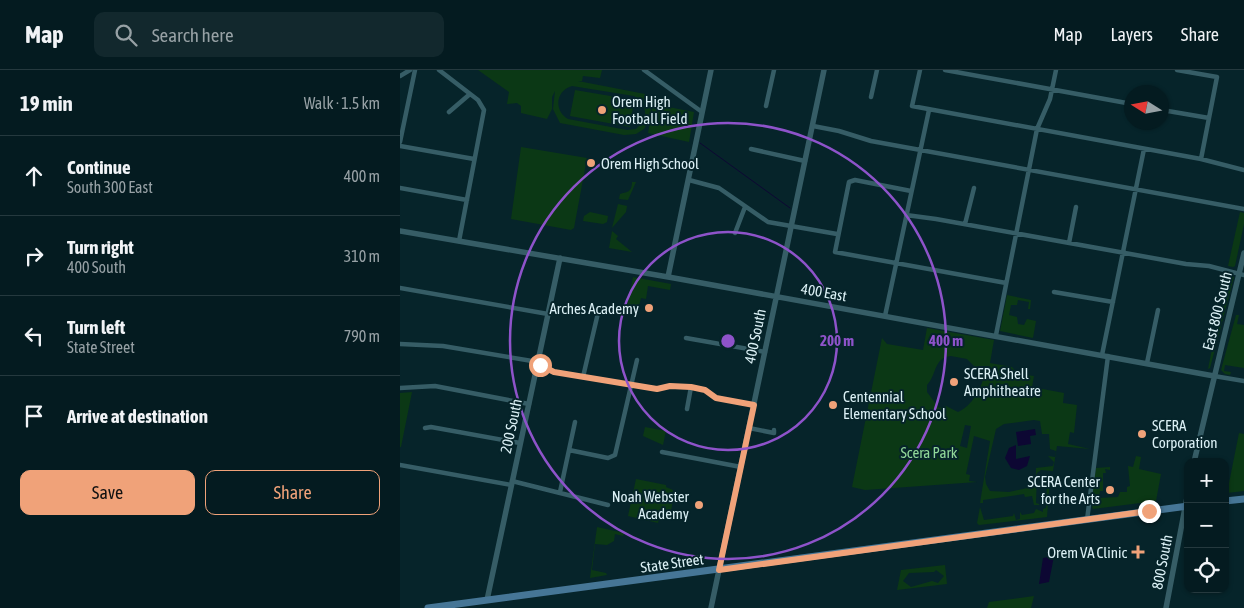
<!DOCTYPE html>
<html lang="en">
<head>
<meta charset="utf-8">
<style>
  :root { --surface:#041b20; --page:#12282d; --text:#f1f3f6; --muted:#97a1a5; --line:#25393e; --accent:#f0a279 }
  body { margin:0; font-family:"Asap Condensed",sans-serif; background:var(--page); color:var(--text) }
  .controls { position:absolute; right:15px; bottom:15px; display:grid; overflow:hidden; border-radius:10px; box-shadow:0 1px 4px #0004 }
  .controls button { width:45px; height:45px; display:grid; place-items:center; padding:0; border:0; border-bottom:1px solid var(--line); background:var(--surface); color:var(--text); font:25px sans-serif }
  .compass { position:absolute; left:724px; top:15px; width:45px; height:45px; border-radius:50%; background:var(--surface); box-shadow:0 1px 4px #0004; rotate:281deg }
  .stop { position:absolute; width:15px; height:15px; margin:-11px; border:4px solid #f0a279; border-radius:50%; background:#fff }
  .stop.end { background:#f0a279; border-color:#fff; box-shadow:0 1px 5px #0008 }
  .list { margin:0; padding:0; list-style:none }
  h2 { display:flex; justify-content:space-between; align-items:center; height:65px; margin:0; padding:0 20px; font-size:21px }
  h2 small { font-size:16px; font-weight:400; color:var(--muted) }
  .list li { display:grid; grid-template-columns:32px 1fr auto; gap:15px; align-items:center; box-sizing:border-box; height:80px; padding:0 20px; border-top:1px solid var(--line) }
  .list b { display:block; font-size:19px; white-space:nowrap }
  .list p { margin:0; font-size:16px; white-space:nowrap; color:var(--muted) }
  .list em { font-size:16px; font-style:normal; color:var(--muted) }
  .actions { display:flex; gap:10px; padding:15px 20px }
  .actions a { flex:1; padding:11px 0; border:1px solid var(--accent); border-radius:10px; text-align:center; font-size:18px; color:var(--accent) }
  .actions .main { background:var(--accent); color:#111 }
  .icon { flex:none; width:28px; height:28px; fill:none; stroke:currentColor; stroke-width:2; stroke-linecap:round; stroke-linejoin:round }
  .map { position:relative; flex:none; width:844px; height:538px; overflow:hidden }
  header { display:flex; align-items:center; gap:30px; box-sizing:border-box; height:70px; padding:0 25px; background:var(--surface); border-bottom:1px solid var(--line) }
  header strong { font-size:24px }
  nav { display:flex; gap:28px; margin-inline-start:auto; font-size:18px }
  .search { width:350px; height:45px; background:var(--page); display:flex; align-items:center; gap:12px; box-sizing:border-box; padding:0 18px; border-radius:10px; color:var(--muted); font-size:19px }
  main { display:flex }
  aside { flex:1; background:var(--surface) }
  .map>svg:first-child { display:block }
</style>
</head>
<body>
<header>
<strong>Map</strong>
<div class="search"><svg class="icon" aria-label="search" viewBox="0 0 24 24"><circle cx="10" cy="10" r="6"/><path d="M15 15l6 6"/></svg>Search here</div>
<nav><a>Map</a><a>Layers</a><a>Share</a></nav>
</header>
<main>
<aside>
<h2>19 min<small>Walk · 1.5 km</small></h2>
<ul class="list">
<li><svg class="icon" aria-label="ahead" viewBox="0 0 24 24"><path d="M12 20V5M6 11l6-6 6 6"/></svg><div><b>Continue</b><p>South 300 East</p></div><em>400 m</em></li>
<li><svg class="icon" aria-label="right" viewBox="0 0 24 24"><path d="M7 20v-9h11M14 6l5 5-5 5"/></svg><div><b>Turn right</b><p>400 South</p></div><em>310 m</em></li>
<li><svg class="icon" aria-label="left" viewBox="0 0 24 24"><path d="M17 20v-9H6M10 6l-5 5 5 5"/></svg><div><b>Turn left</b><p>State Street</p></div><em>790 m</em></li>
<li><svg class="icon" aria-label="arrive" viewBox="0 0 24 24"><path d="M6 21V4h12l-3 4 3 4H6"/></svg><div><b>Arrive at destination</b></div></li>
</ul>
<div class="actions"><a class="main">Save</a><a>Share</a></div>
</aside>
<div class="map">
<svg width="844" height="538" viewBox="0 0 844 538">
  <rect width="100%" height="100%" fill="#06242a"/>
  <path fill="#0b3815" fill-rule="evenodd" d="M78 0H202L200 8 183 6 182 11H178L245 24 251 41 250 50 244 59 236 64 224 65 160 53 153 39 155 21 152 27V39L147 49 121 43V36L117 33 107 34 109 22ZM172 16 234 26C244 32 247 40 244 51L236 59 227 60 168 49C154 41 155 21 172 16Z
    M175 20 234 30 230 57 170 46Z
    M253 34 294 42 289 72 248 63Z
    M121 77 187 88 174 158 171 160 111 149Z
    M232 112H236L228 130 219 129 220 124C226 122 232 123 232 112Z
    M218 134 227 136 226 142 212 158Z
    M190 142 208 146 207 152 203 154 183 151 184 146Z
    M840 142 844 143V154L835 196 833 197 828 196Z
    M212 161 218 166 216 169 232 182 209 178Z
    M827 203 834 207 810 298 808 299Z
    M233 207 271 214 270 220 248 216 246 229 241 228 237 244 226 242Z
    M607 225 631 230 630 239H628L629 232 618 230 617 235H611L609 245 617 247 618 254 624 255 627 249 636 251 633 268 600 261Z
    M836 245H839L837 254 844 255V298L825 295 824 301 831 302 830 305 825 304 821 300Z
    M527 258 594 270 590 293 612 297 618 304 634 306 632 317 664 323 663 333 677 335 674 363 670 362 668 374 690 379 657 376 653 401 641 400 637 403 636 433 639 434V435H634L632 426 625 427 624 424 583 430V433H580L590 371 574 366 566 404 570 405 569 411 577 412 465 420 452 417 482 268 487 274 523 280ZM551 286 567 289 584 306C581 319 572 336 558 342L546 336 539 338 527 322V315C537 305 533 288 551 286ZM634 350 640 351 642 364H649L650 379 656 381 655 387 648 386 654 392 653 396 636 398V413L632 414V417L609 422 590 421 586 414 585 407 596 359 604 354ZM565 355 571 356 567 378 560 376Z
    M12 322 1 377H0V323Z
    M245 357 266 361 263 375 243 366Z
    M839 363 844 364V421L827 423Z
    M736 386 741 387 739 399 761 404 756 431 693 439 691 433 696 398 710 397V400L705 399 706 403H703V421H700L699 428 718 427 720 422H727V417L730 416 728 396 733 397Z
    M644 408H653L650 409 647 447 579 455 577 453 580 437 584 450 613 446 614 443 616 450 620 449V442L622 445 634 443 636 439 643 442V439L646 438 647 409Z
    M236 409 266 415V417L273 420 272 424 274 425 270 446 260 444 258 453 228 446Z
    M197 457 224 463 223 466 215 464 214 471 207 475 195 474 192 500 206 503 207 505 190 508Z
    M545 495 547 514 497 520 501 500ZM536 500 544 506 538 513 532 511 511 517 503 511 509 503 534 502Z
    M634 526 631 538H587L589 532Z"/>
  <path fill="#0d0733" d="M635 359 636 365 630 366 631 374 618 376 616 362Z
    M616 375V389L630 386 627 396 619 400 611 398 605 388 609 378Z
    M654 486 649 512 639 514 643 488Z"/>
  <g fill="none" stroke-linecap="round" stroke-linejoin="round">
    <path stroke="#0d0733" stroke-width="1" d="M300 73 390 138"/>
    <path stroke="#365d66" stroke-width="4.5" d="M39 0 78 30 84 40 59 171
      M244 0 302 42
      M520 0 512 36 801 89 844 100
      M545 0 732 34
      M777 0 817 7 801 89
      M0 6 10 0
      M471 27 477 0
      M366 36 374 0
      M762 40 809 48
      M49 42 70 24
      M413 56 439 61 471 71 844 139
      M0 72 15 0
      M0 76 74 89
      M351 79 405 91
      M289 110 319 118 368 152 437 164
      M0 118 67 130
      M511 121 455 110 449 112 435 182 606 213
      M506 145 536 149 786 194 809 196 844 205
      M565 154 574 118
      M335 163 345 137
      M669 173 676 137
      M0 218 148 244
      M654 222 713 232
      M485 246 529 40
      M596 265 637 59 650 29 656 0
      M286 268 365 282
      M0 274 43 276 138 292 154 302 257 319 270 316 291 317 305 320 316 328 354 335
      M702 285 744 79
      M747 293 758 240
      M814 306 844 311
      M183 307 198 243
      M0 318 35 316 129 334
      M287 339 291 317
      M25 358 31 357 120 373
      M349 358 374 363V360
      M169 380 208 388 215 385 237 290
      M262 382 341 397
      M0 395 111 415
      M112 411 208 435
      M160 422 175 352
      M687 450 708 286"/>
    <path stroke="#365d66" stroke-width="5.5" d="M0 161 274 208 814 306
      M268 207 311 0
      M794 392 844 183
      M87 530 160 188
      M311 538 424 0
      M766 538 788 422"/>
    <path stroke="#467696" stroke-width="7" d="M825 431 844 429
      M28 538 788 436"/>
  </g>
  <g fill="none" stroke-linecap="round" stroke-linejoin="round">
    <path stroke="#f0a279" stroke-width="6" d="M140 295 154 302 257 319 270 316 291 317 305 320 316 328 354 335 319 500 749 441"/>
  </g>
  <g fill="none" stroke="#8e53ca" stroke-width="2.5">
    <circle cx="328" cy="271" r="109"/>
    <circle cx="328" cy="271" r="218"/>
  </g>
  <g fill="#f0a279" stroke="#06242a" stroke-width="2">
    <circle cx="202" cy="40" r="5"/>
    <circle cx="191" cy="93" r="5"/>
    <circle cx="249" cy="238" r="5"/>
    <circle cx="554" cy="312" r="5"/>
    <circle cx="433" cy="335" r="5"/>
    <circle cx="742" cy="364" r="5"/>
    <circle cx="710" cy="420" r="5"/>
    <circle cx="299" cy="435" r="5"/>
    <path d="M735.5 474.5h5v5h5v5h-5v5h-5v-5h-5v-5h5z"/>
  </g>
  <g text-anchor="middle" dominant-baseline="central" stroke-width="4" stroke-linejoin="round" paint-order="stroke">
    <g font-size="15" fill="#dbf0f5" stroke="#06242a" text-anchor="start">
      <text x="212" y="31">Orem High<tspan x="212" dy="17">Football Field</tspan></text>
      <text x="201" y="93">Orem High School</text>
      <text x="239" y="238" text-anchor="end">Arches Academy</text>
      <text x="564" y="303">SCERA Shell<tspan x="564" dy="17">Amphitheatre</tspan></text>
      <text x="443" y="326">Centennial<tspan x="443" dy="17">Elementary School</tspan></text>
      <text x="752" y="355">SCERA<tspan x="752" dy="17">Corporation</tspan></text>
      <text x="700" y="411" text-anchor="end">SCERA Center<tspan x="700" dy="17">for the Arts</tspan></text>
      <text x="289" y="426" text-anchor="end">Noah Webster<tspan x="289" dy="17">Academy</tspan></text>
      <text x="727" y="482" text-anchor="end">Orem VA Clinic</text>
    </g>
    <g font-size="15" fill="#dbf0f5" stroke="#06242a">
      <text transform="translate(424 222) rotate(10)">400 East</text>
      <text transform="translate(817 241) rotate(-76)">East 800 South</text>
      <text transform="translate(355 266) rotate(-78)">400 South</text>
      <text transform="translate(111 356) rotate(-78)">200 South</text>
      <text transform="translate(762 492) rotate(-79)">800 South</text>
      <text transform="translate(272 493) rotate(-8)">State Street</text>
    </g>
    <g font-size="15" fill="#91d899" stroke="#06242a">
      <text x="529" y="382">Scera Park</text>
    </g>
  </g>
  <circle cx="328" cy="271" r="8" fill="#8e53ca" stroke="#06242a" stroke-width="2.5"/>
  <g font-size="15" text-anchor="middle" font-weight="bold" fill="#8e53ca" stroke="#06242a" stroke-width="4" stroke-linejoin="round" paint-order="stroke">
    <text x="437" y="276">200 m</text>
    <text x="546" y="276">400 m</text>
  </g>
</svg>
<div class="controls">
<button>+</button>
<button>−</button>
<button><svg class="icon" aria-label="locate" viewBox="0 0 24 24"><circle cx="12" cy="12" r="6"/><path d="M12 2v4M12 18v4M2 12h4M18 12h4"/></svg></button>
</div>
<svg class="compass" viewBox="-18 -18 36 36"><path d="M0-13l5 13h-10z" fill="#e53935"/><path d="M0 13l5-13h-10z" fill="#97a1a5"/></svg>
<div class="stop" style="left:140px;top:295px"></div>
<div class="stop end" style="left:749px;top:441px"></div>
</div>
</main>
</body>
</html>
